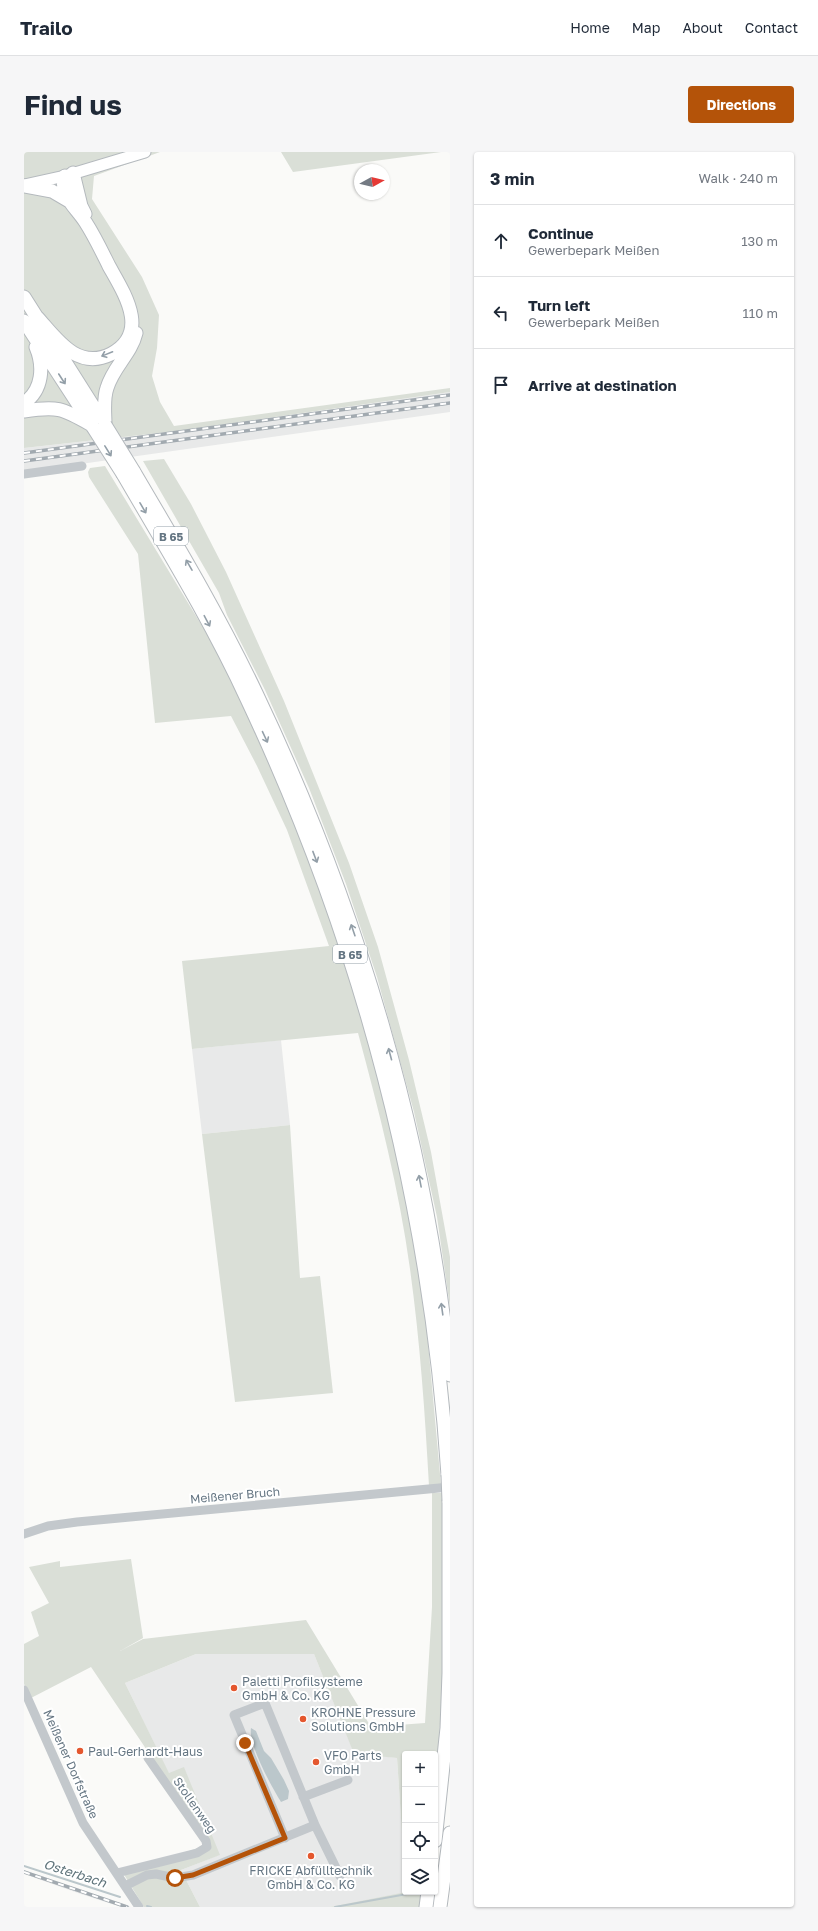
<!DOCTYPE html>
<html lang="en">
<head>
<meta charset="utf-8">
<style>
  :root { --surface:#fff; --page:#f6f6f7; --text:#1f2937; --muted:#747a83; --line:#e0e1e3; --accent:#b45309 }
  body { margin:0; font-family:"Golos Text",sans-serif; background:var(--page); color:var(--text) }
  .controls { position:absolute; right:12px; bottom:12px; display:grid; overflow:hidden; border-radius:4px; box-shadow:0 1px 3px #0004 }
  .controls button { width:36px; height:36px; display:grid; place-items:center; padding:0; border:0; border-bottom:1px solid var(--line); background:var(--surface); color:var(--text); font:20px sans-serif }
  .compass { position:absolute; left:330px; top:12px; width:36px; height:36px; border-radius:50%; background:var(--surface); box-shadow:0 1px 3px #0004; rotate:82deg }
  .stop { position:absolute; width:12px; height:12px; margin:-9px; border:3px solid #b45309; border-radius:50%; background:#fff }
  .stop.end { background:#b45309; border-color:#fff; box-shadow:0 1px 4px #0008 }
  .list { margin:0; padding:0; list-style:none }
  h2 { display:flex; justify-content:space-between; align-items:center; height:52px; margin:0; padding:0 16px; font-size:17px }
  h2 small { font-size:13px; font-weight:400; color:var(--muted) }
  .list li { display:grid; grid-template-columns:26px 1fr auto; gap:12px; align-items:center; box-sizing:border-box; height:72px; padding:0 16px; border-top:1px solid var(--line) }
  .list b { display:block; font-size:15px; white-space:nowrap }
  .list p { margin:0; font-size:13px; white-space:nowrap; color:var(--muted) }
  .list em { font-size:13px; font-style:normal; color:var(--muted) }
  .icon { flex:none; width:22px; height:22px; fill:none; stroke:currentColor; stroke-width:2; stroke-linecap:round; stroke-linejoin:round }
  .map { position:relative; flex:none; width:426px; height:1755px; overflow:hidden; border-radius:4px }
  header { display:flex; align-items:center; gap:24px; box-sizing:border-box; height:56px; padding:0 20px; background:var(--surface); border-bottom:1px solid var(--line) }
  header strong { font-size:19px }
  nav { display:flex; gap:22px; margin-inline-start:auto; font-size:14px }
  .intro { display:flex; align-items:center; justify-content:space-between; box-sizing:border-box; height:96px; padding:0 24px }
  h1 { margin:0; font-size:28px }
  .button { padding:10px 18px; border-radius:4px; background:var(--accent); color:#fff; font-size:14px; font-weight:700 }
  main { display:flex; gap:24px; padding:0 24px }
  aside { flex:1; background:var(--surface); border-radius:4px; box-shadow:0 1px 3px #0004 }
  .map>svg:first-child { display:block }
</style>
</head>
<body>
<header>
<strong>Trailo</strong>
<nav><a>Home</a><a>Map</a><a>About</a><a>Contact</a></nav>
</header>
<div class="intro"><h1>Find us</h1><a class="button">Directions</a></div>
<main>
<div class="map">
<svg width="426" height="1755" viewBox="0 0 426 1755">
  <rect width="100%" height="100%" fill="#fafaf8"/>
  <path fill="#e8e9e9" d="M426 240V260L0 320V296L153 279Z
    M257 888 266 973 178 982 168 897Z
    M172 1502H290L330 1601 373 1606 382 1741 306 1755H176L157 1718 195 1703 160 1616 145 1622 101 1531Z
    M0 1718 55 1738 107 1755H97L54 1741 0 1722Z"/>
  <path fill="#dadfd7" d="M0 0H136L70 24 68 47 118 125 135 163 133 196 128 224 136 250 150 274 426 236V240L153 279 0 296Z
    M257 0H417L269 20Z
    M140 307 167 352 202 420 260 549 325 711 354 795 385 908 407 1000 426 1105V1155L413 1065 390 960 353 825 322 732 285 636 241 538 203 463 195 441 119 309Z
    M81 314 186 487 231 578 273 675 309 772 345 886 384 1054 401 1158 417 1333 405 1334C401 1261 396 1189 386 1117 375 1037 355 959 334 881L168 897 158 809 305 794 263 678 233 614 207 564 131 571 114 402 65 325 64 320 66 316Z
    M266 973 276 1126 296 1124 309 1241 211 1250 178 982Z
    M408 1341H418C422 1438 421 1535 411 1632V1602H381V1727L373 1606 330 1602 290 1502H172L101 1531 145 1621 160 1615 196 1703 157 1718 176 1755H120L99 1721 186 1692 67 1515 7 1546 0 1532V1492L15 1484 7 1460 25 1451 5 1415 36 1409V1415L107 1407 119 1486 96 1499 119 1487 282 1468 347 1575 401 1571 408 1455Z
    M382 1740H399L396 1755H306Z"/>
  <path fill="#bbc7cb" d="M227 1576 232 1579 240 1599 247 1606 260 1628 265 1639 264 1647 257 1650C248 1635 224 1593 227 1576Z"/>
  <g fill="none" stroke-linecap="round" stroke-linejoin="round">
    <path stroke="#bbc7cb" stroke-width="2" d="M0 1714 96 1745
      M123 1754 127 1755
      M311 1755 383 1742"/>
    <g stroke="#b5babe" stroke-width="13">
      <path id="major" d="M1 33 41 24 121 0"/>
    </g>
    <g stroke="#b4b9bd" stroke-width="15">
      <path id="highway" d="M49 21 57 54 61 62
        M0 34 28 39 45 49
        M0 145 81 273
        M13 165C32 186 53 219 87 202 127 181 100 141 85 114 78 100 71 85 62 71 53 56 34 43 41 24
        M0 169 69 275
        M0 251C19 238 20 214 12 195
        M0 259C33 254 38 256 66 272
        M81 273C81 261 79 247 83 236 89 215 107 202 112 181
        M110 320C153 393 196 465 232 541 334 755 403 987 426 1223
        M99 322C142 396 187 469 223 547 339 793 406 1051 424 1323
        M411 1689 423 1576 425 1521V1349
        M402 1755 404 1740
        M416 1755 426 1681"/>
    </g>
    <path stroke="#c3c8cc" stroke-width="9" d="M0 322 58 314
      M0 1382 24 1374 53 1370 426 1335
      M0 1538 59 1671 115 1755
      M279 1645 324 1628
      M291 1673 316 1724
      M93 1721 173 1701 183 1695 182 1689 124 1606
      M101 1734 123 1723 132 1722 151 1726 169 1723 291 1673 241 1551 210 1563 261 1686"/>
    <use href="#major" stroke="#fff" stroke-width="11"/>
    <use href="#highway" stroke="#fff" stroke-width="13"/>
    <g stroke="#a2aab0" stroke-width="3.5">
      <path id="rail" d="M0 301 426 243
        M0 309 426 251
        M0 1720 103 1755"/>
    </g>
    <use href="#rail" stroke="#fff" stroke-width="2" stroke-dasharray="6" stroke-linecap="butt"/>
    <g stroke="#b4b9bd" stroke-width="15" stroke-linecap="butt">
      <path id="highway-bridge" d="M81 273 110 320
        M69 275 99 322
        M424 1323 425 1349"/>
    </g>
    <use href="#highway-bridge" stroke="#fff" stroke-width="13"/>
  </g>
  <defs><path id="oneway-shaft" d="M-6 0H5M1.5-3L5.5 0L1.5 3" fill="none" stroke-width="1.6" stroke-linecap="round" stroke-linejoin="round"/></defs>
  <g stroke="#939fa8">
    <use href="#oneway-shaft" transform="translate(83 202) rotate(158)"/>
    <use href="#oneway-shaft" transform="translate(38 227) rotate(57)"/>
    <use href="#oneway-shaft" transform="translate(84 299) rotate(58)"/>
    <use href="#oneway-shaft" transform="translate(119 356) rotate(60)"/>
    <use href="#oneway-shaft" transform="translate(165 413) rotate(-120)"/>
    <use href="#oneway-shaft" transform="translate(183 469) rotate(62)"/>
    <use href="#oneway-shaft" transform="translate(241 585) rotate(65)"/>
    <use href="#oneway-shaft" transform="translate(291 705) rotate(69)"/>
    <use href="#oneway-shaft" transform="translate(329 778) rotate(-109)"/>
    <use href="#oneway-shaft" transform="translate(366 902) rotate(-105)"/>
    <use href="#oneway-shaft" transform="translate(396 1029) rotate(-101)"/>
    <use href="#oneway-shaft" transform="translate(418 1157) rotate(-98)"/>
  </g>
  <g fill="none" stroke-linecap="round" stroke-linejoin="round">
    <path stroke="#b45309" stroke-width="5" d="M151 1726 169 1723 261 1686 221 1591"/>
  </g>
  <g fill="#e4572e" stroke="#fff" stroke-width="1.5">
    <circle cx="210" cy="1536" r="4"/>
    <circle cx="279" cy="1567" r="4"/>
    <circle cx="56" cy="1599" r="4"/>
    <circle cx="292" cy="1610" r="4"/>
    <circle cx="287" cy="1704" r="4"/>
  </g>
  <g text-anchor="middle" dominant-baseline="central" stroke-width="4" stroke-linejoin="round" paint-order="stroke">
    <g fill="#fff" stroke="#939fa8" stroke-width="1">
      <rect x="130" y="375" width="34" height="18" rx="3"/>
      <rect x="309" y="793" width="34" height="18" rx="3"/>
    </g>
    <g font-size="11" font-weight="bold" fill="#657683">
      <text x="147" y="384">B 65</text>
      <text x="326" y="802">B 65</text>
    </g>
    <g font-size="12" fill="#657683" stroke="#fff">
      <text transform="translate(211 1343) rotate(-5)">Meißener Bruch</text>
      <text transform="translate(47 1612) rotate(66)">Meißener Dorfstraße</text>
      <text transform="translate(171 1653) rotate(55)">Stollenweg</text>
    </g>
    <g font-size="12" fill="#657683" stroke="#fff" text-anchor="start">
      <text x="218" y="1529">Paletti Profilsysteme<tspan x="218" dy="14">GmbH &amp; Co. KG</tspan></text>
      <text x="287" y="1560">KROHNE Pressure<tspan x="287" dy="14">Solutions GmbH</tspan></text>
      <text x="64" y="1599">Paul-Gerhardt-Haus</text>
      <text x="300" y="1603">VFO Parts<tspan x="300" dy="14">GmbH</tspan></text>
      <text x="287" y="1718" text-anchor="middle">FRICKE Abfülltechnik<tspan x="287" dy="14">GmbH &amp; Co. KG</tspan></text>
    </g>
    <g font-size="13" font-style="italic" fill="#60757c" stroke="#fff">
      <text transform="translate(51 1721) rotate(18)">Osterbach</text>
    </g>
  </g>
</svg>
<div class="controls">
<button>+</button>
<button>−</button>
<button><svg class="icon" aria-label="locate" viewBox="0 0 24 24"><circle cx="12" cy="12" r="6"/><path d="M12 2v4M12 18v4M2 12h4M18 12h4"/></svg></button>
<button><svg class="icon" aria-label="layers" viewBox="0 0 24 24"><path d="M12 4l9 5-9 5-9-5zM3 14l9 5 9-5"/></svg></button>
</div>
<svg class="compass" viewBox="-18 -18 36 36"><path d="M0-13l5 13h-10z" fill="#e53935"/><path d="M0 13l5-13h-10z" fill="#747a83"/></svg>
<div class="stop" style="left:151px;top:1726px"></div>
<div class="stop end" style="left:221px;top:1591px"></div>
</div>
<aside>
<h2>3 min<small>Walk · 240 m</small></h2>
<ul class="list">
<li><svg class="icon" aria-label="ahead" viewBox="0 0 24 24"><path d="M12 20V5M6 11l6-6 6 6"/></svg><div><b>Continue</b><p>Gewerbepark Meißen</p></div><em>130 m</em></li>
<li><svg class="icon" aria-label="left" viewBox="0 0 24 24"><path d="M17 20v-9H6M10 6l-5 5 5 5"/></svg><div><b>Turn left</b><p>Gewerbepark Meißen</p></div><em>110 m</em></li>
<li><svg class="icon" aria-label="arrive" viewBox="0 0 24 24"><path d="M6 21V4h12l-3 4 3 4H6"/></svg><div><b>Arrive at destination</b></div></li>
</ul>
</aside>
</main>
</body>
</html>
